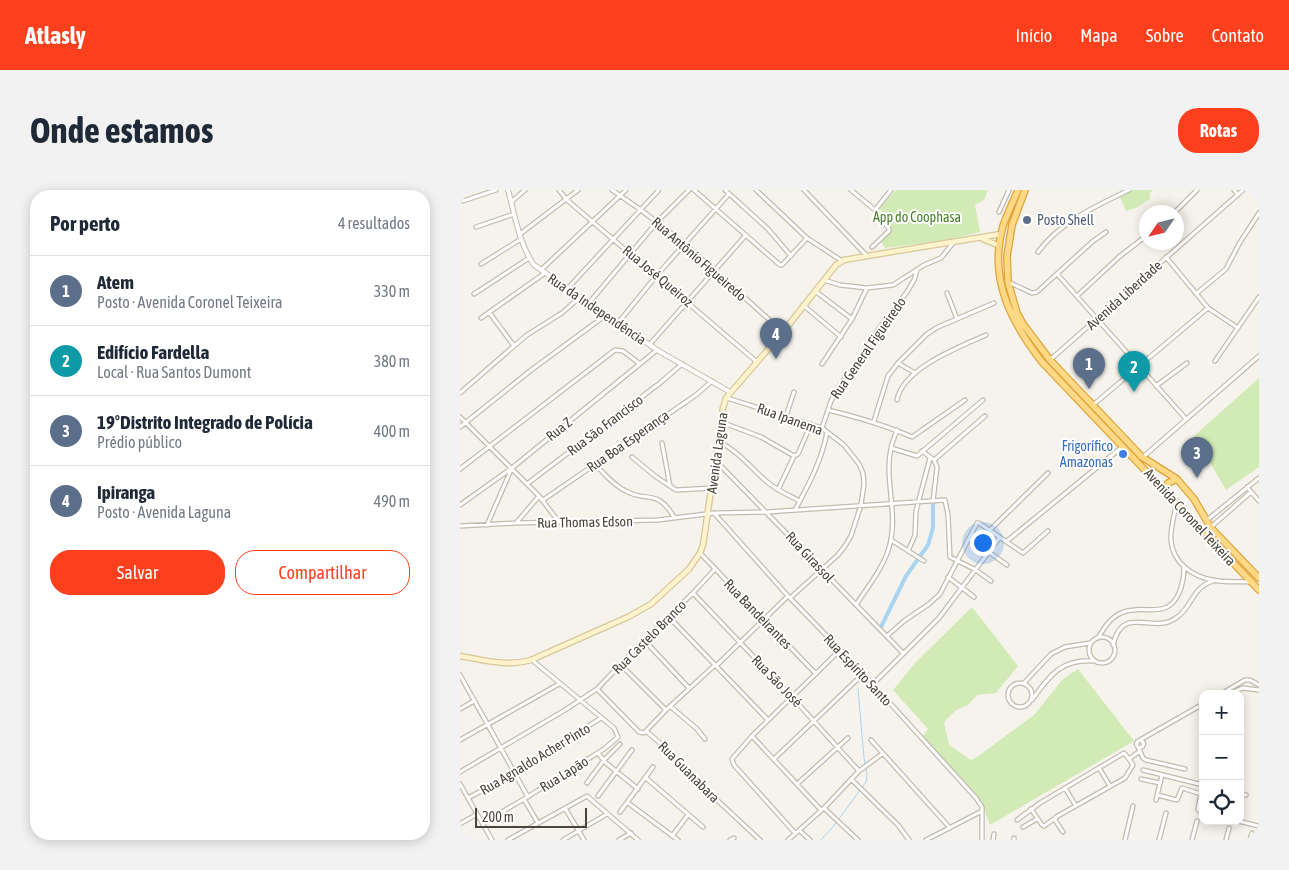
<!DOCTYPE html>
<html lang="pt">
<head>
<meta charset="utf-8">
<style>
  :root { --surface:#fff; --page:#f2f2f3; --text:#1f2937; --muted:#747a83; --line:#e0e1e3; --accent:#fc3f1d }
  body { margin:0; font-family:"Asap Condensed",sans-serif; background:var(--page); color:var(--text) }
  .controls { position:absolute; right:15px; bottom:15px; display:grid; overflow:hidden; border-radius:10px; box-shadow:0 2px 12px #0003 }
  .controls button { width:45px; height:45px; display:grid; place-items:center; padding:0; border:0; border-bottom:1px solid var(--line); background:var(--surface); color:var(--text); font:25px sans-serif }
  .compass { position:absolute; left:679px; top:15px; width:45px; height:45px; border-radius:50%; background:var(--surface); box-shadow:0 2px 12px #0003; rotate:235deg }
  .scale { position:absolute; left:15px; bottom:12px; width:112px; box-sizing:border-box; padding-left:5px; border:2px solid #4b4439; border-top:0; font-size:14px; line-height:18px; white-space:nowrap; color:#4b4439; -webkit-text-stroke:4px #fff; paint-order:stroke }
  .you { position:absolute; left:522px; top:352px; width:18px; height:18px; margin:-12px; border:4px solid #fff; border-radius:50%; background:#1a73e8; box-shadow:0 0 0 8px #1a73e833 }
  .badge { display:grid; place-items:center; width:32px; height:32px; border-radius:50%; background:var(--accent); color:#fff; font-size:16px; font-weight:700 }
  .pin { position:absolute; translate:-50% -41px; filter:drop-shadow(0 1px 2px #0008) }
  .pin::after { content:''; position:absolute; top:26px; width:18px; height:15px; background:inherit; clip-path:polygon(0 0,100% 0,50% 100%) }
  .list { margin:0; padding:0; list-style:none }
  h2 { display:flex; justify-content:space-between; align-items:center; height:65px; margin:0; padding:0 20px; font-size:21px }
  h2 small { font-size:16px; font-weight:400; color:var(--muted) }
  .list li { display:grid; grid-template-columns:32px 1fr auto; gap:15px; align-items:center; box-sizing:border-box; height:70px; padding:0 20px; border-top:1px solid var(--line) }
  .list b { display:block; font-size:19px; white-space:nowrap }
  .list p { margin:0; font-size:16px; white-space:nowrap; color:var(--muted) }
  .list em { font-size:16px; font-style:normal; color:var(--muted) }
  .actions { display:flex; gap:10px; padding:15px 20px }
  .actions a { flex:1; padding:11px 0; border:1px solid var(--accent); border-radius:20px; text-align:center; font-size:18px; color:var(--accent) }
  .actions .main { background:var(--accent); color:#fff }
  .icon { flex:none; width:28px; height:28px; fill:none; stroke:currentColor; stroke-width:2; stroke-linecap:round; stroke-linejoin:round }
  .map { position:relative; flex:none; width:799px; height:650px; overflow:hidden; border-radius:20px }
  header { display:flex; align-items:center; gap:30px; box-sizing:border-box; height:70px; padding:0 25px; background:var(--accent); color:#fff }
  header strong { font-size:24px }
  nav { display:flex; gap:28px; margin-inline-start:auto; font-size:18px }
  .intro { display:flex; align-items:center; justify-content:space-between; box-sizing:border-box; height:120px; padding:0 30px }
  h1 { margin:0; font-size:35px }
  .button { padding:12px 22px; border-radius:20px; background:var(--accent); color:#fff; font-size:18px; font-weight:700 }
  main { display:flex; gap:30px; padding:0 30px }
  aside { flex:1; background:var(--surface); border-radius:20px; box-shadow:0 2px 12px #0003 }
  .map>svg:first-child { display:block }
</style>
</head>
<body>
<header>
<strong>Atlasly</strong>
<nav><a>Início</a><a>Mapa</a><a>Sobre</a><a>Contato</a></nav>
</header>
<div class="intro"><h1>Onde estamos</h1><a class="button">Rotas</a></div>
<main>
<aside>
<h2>Por perto<small>4 resultados</small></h2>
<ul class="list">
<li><span class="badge" style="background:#5c6f8a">1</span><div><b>Atem</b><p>Posto · Avenida Coronel Teixeira</p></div><em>330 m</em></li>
<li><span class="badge" style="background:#0f9aa8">2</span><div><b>Edifício Fardella</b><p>Local · Rua Santos Dumont</p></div><em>380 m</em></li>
<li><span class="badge" style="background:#5c6f8a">3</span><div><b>19°Distrito Integrado de Polícia</b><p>Prédio público</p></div><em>400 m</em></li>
<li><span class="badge" style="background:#5c6f8a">4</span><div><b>Ipiranga</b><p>Posto · Avenida Laguna</p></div><em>490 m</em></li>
</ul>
<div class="actions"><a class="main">Salvar</a><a>Compartilhar</a></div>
</aside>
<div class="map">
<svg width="799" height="650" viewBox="0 0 799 650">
  <rect width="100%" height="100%" fill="#f6f3ec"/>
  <path fill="#d2eab5" d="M436 0H528L524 10 515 15 520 42 487 50 425 58 421 51 431 41V34L419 18Z
    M670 0H693L690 3V9L678 17 666 21 660 7 670 2Z
    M799 188V277L766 300 752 276 734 251V246Z
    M512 417 558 476 536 503 517 505 508 515 496 520 484 532 489 555 511 570 517 567 574 525 603 489 618 479 674 551 530 635 521 611 463 546 468 539 433 500 456 472Z"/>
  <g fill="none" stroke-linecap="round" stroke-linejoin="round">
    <path stroke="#a9d4f2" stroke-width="1" d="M361 650 372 638 406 592 407 584 404 568 398 499"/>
    <path stroke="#a9d4f2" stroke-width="4" d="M420 439 446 386 468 355 473 338V311"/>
    <g stroke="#c2bbae" stroke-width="5.5">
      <path id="minor" d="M99 0 107 10 297 172
        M152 0 181 20 225 54 323 142
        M234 0 320 75H322L347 48
        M265 0 308 39 331 66
        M296 0 347 48 382 71
        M344 0 407 66
        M391 0 415 20 429 39V41L412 57
        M774 0 778 5
        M3 11 36 0
        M51 12 65 0
        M415 20 431 0
        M539 22 549 0
        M715 22 737 0
        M16 37 54 24
        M60 44 118 0
        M578 62C600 32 636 16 669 0
        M706 67 748 118 778 138
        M21 74 61 49
        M81 80 166 0
        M598 85 726 229
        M364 90 380 95 407 98 433 95 464 75 481 68 493 53
        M548 92 572 103 577 102 632 52 646 42
        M108 98 198 1
        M355 101 392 129
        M487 103 497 129
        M737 103 766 79 779 54 799 23
        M14 104 69 68
        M617 106 659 67 686 46
        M129 113 197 32 229 0
        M343 115 381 147
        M29 122 54 156
        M21 128 85 83
        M158 133 197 85 269 4
        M190 154 285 46
        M590 170 783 0
        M755 171 799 107
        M438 173 455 183
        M362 174 392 129 407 98
        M696 196 727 173
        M0 203 54 156 67 145 102 123 120 107
        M267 208 362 238 384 255 392 265 399 274 403 283 404 294 401 315 391 346 385 356 378 365 330 408
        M437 210C443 178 499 157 526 145
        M633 215 748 118
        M368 220C397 227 425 235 452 247L505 210
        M326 226 334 202
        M0 227 79 306 99 332
        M414 231 428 186 438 173 467 144 478 137 534 113
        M261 232 301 247 334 266
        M0 237 70 181 146 125
        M362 238 371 211 377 199 394 177 417 141 447 102 454 90 457 80
        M258 251C278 261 290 277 306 291 316 300 328 305 340 311
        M202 253 210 296
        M431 258 457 266 523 210
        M462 261 474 270 525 226
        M172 267 195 286 216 300 252 298
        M683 267 799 166
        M257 272 443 463
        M135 274C144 284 153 294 164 300 187 314 196 297 214 327
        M0 279 155 160 163 161 180 174
        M67 294 200 193 222 174
        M787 297 799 311
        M318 300 334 266 338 264 351 234
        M83 310 236 205 252 191
        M473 311 477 277 474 270
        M717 313C714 325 710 339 711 351 713 373 733 387 753 390 765 393 779 391 791 392
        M0 315 52 278 197 160
        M335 320C349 294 362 270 367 242
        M255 323 307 322 485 310 488 325 490 367 516 380 531 391
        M747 330 799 288
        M57 332 79 306
        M27 335 51 280
        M0 336 56 333 198 330 254 323 328 406 400 480 516 608 522 617V650
        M751 337 791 302
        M530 340 588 283
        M509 348 547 375
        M431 350 464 371
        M547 351 662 257
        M448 361 455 345 456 321 470 268
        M240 363 356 484
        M488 387 514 407
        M233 403 332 507 399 581
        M396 415C408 396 425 376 430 354 438 322 424 289 431 258 432 252 435 246 437 240
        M209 427 308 530
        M427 446 444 431 469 414 480 404 517 333H519L563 363 588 341
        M629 460a13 13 0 1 1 26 0a13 13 0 1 1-26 0Z
        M638 448C644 438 650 428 661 423 683 413 707 431 719 403 723 394 724 387 724 377
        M184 450 229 498
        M653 455C663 413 692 445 716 428 733 417 731 398 753 391
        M161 475 206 520
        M256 476 328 406
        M0 485 68 607
        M548 505a12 12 0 1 1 24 0a12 12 0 1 1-24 0Z
        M564 493 591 464 605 457 630 453
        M413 494 479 428 540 347
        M137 499 179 542 184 543 186 541 207 559 242 596 300 650
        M761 504 785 490H790L799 495
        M768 504 783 498 799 500
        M572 510C590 485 601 469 634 471
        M210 516 237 539 245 549
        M0 519 14 511
        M186 541 206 520 255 475
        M292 546 361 620
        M0 550 99 494
        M411 550 490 638
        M680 550 743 514
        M676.5 554a3.5 3.5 0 1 1 7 0a3.5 3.5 0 1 1-7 0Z
        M678 557 683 568 686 570 725 579
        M138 563 146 573 178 599
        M314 569 403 484
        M639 578 650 596
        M683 580 743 595 738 618V620L743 623
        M0 582 105 520 137 499 184 450 233 403 255 379
        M186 588 243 637
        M391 589 438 635 449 650
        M681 589 700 593
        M127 593 144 570 160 554
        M0 594 32 650
        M337 594 388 548
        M605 598 616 616
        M780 604 786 605
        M697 605 717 610 722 598 741 604
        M138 606 172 560
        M8 608 46 588 141 528
        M64 609 78 633
        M696 610 702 585
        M168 613 218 650
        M105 618 124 650
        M364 618 398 650
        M571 619 582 635 584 636 594 629
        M160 622 193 577
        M557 630 580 613 664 563 669 569
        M778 631 799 636
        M23 633 64 609 144 559 158 547 154 538 72 470
        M0 634 17 624
        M563 637 577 629
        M339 640 350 650
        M603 642 595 630 596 627 665 588 673 575 669 569 680 561
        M335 643 274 575 272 569 292 546 380 460
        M212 646 228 625
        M48 650 127 606 178 650
        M103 650 147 624
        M159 650 171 643
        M270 650 274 648
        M328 650 364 618 399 581 422 564
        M466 650 522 621
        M533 650 534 644
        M554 650V648
        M665 650 673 616
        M699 650 706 623
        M732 650 737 631
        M766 650 769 638
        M790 650 792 643"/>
    </g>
    <g stroke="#c2bbae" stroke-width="6">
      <path id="tertiary" d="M48 0C55 25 59 54 74 75L197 160 270 202"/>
    </g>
    <g stroke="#d6c79b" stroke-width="7">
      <path id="secondary" d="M523 49 540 56
        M0 466C24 470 47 477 71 470L168 427 191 414 229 379 240 363 243 355 263 218 266 208 323 142 376 75 384 70 407 66 541 44"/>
    </g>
    <g stroke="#e0a43c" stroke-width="8">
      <path id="trunk" d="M558 0C553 12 547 24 543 36 528 88 551 132 582 172L799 400
        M565 0 552 35 547 66 548 92 557 123 563 134 590 170 682 267 717 289 734 309 751 338 799 388
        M706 301 708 293 717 289"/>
    </g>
    <use href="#minor" stroke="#fff" stroke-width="3"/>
    <use href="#tertiary" stroke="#fff" stroke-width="4"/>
    <use href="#secondary" stroke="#fff3cd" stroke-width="4.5"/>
    <use href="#trunk" stroke="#ffd985" stroke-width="5.5"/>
  </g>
  <circle fill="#5c6f8a" stroke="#fff" stroke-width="2" cx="567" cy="30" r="5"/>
  <circle fill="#3f7fe0" stroke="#fff" stroke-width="2" cx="663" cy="264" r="5"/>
  <g text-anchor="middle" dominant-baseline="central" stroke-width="4" stroke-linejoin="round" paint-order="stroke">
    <g font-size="14" fill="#4a7f2a" stroke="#fff">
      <text x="457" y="27">App do Coophasa</text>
    </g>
    <g font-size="14" fill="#4e5e75" stroke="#fff" text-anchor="start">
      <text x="577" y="30">Posto Shell</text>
    </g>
    <g font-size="14" fill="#4b4439" stroke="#fff">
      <text transform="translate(239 69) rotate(41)">Rua Antônio Figueiredo</text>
      <text transform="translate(198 86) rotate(40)">Rua José Queiroz</text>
      <text transform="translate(664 105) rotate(-42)">Avenida Liberdade</text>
      <text transform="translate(137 119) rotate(34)">Rua da Independência</text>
      <text transform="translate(408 158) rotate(-55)">Rua General Figueiredo</text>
      <text transform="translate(330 229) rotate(20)">Rua Ipanema</text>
      <text transform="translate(145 235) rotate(-37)">Rua São Francisco</text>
      <text transform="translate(99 239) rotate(-39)">Rua Z</text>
      <text transform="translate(168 251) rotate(-35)">Rua Boa Esperança</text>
      <text transform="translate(257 263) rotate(-82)">Avenida Laguna</text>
      <text transform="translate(730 327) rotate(47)">Avenida Coronel Teixeira</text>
      <text transform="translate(125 332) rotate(-1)">Rua Thomas Edson</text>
      <text transform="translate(350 367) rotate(47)">Rua Girassol</text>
      <text transform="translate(298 424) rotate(46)">Rua Bandeirantes</text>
      <text transform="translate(189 447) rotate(-45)">Rua Castelo Branco</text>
      <text transform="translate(398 480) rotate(47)">Rua Espírito Santo</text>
      <text transform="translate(317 491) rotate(46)">Rua São José</text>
      <text transform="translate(75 569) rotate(-31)">Rua Agnaldo Acher Pinto</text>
      <text transform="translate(229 582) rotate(45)">Rua Guanabara</text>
      <text transform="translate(104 584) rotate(-32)">Rua Lapão</text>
    </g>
    <g font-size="14" fill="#366cbe" stroke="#fff" text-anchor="end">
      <text x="653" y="256">Frigorífico<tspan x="653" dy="16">Amazonas</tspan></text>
    </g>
  </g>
</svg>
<div class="controls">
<button>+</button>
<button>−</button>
<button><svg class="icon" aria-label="locate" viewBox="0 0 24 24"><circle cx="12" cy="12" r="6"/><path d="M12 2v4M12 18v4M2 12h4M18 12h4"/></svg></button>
</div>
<svg class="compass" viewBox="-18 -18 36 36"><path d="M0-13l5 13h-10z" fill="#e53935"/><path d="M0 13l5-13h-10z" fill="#747a83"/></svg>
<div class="scale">200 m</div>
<div class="you"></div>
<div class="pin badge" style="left:629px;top:199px;background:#5c6f8a">1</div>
<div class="pin badge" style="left:674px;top:202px;background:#0f9aa8">2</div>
<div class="pin badge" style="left:737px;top:288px;background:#5c6f8a">3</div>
<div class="pin badge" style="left:316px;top:169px;background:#5c6f8a">4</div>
</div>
</main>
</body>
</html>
